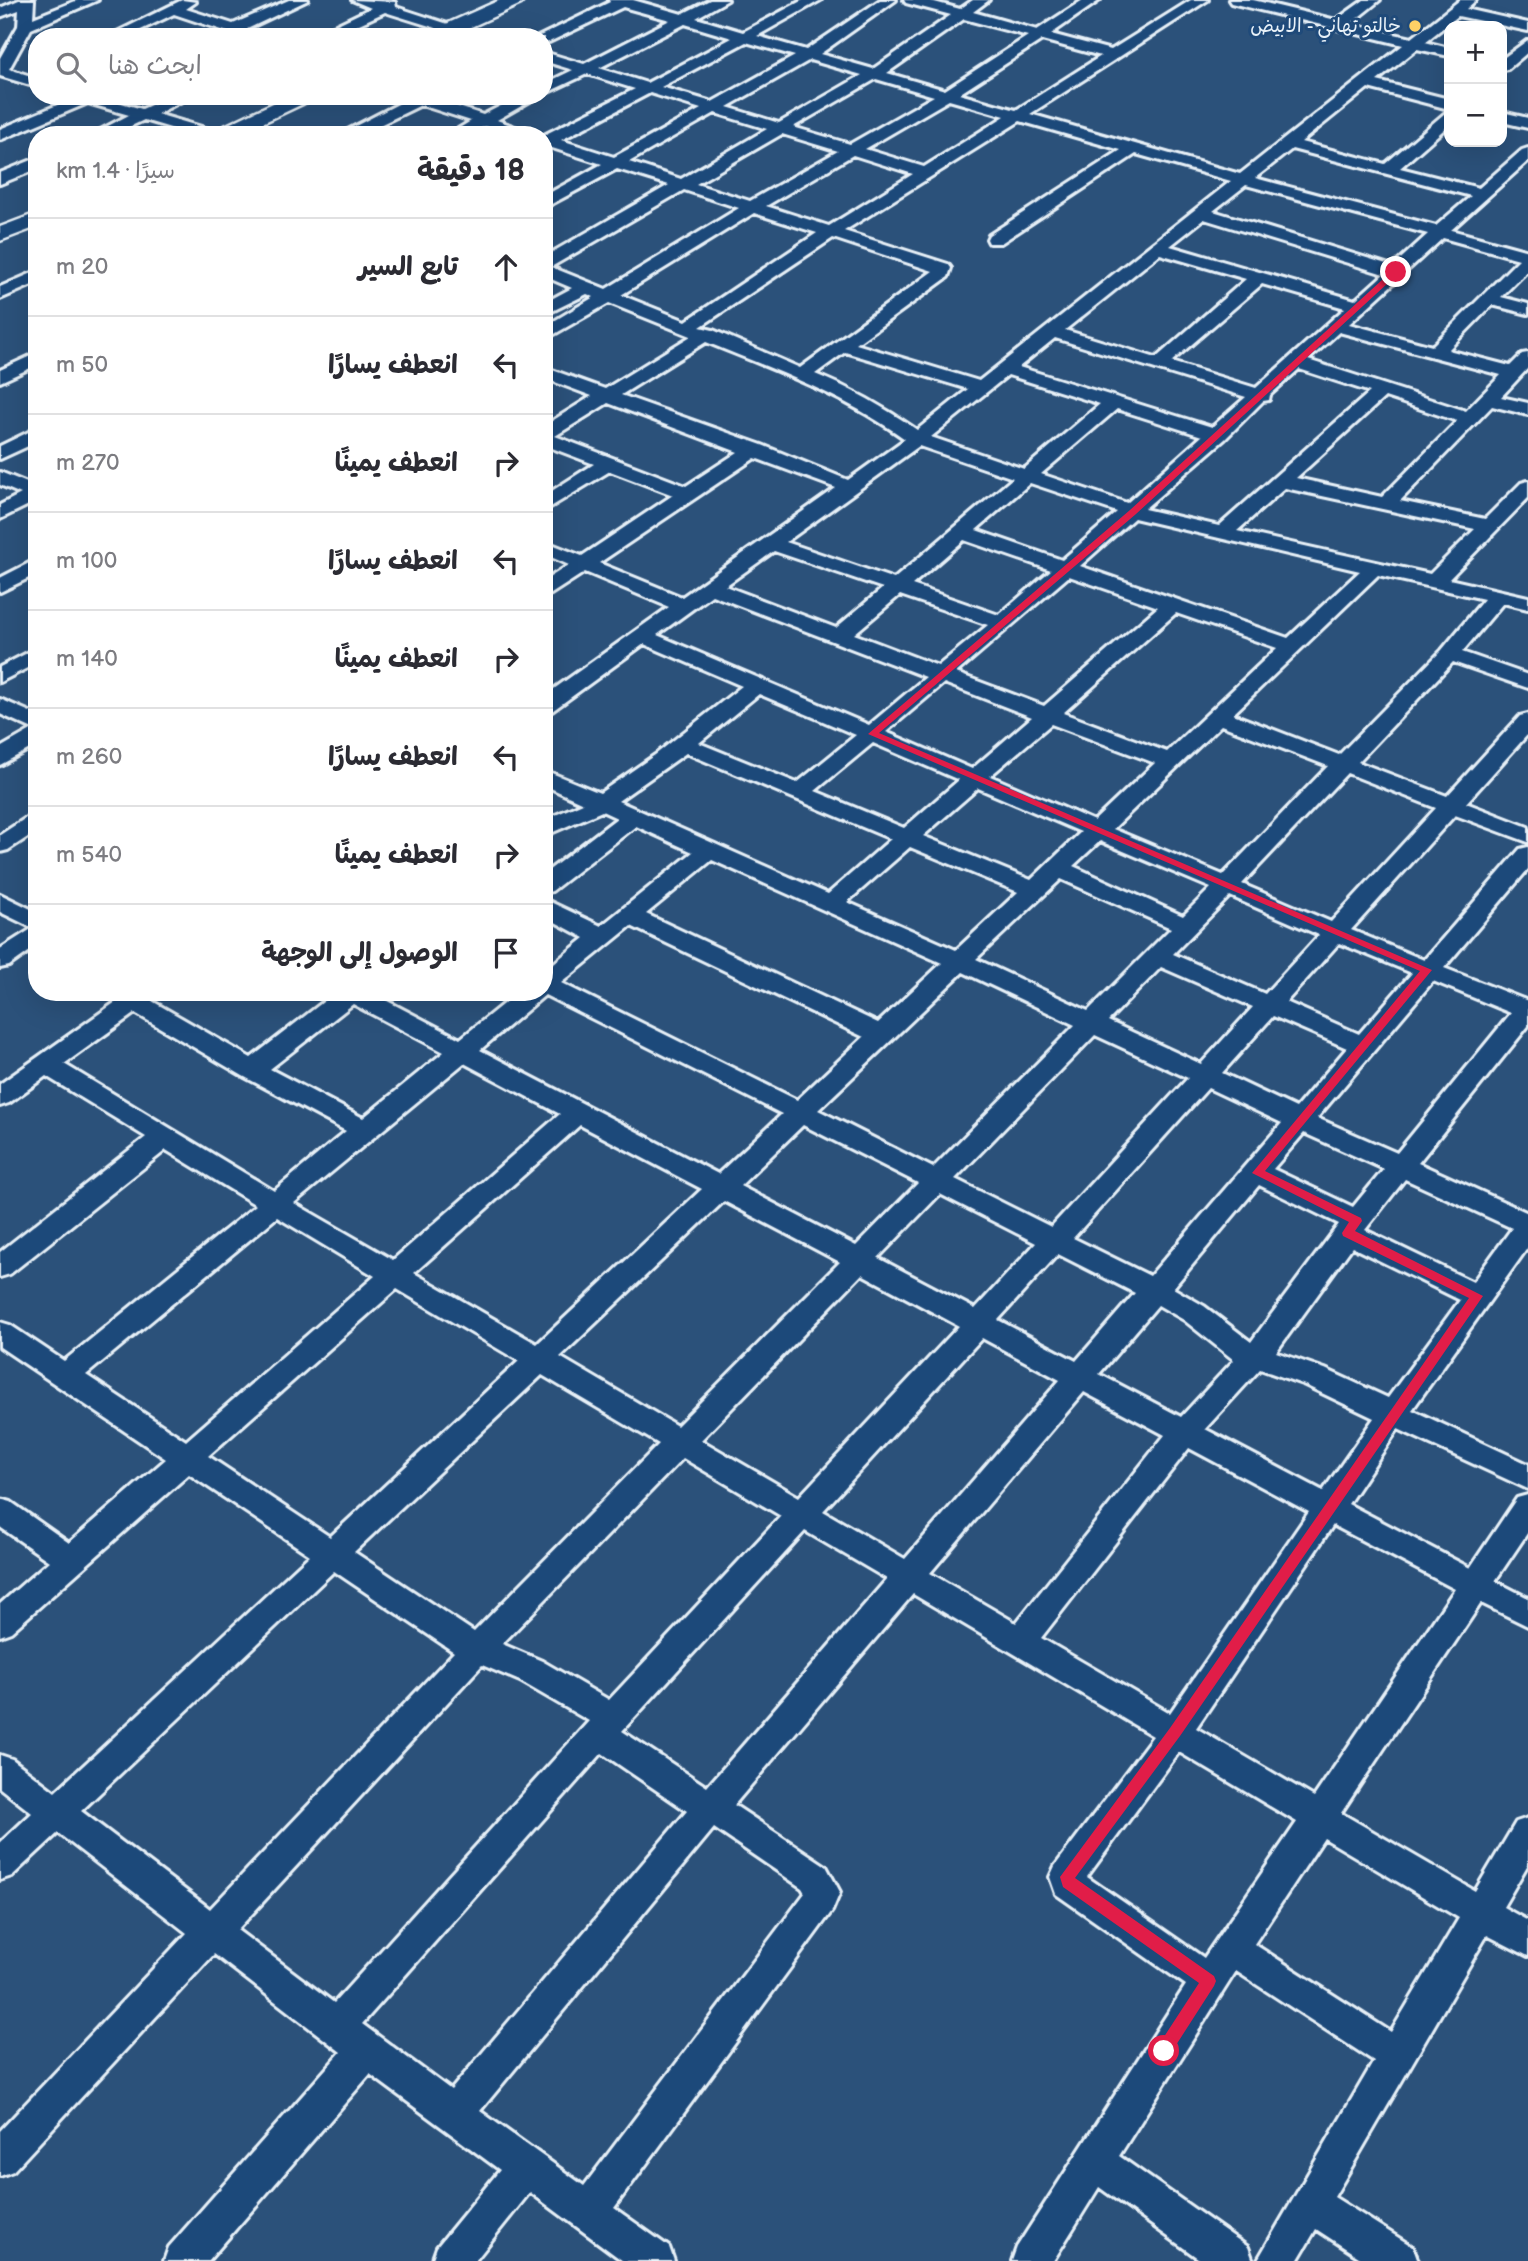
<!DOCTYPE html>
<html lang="ar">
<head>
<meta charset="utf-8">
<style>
  :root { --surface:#fff; --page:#f7f7f7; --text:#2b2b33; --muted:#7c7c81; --line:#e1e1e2 }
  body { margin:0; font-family:"Balsamiq Sans","Playpen Sans Arabic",sans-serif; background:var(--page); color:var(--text); direction:rtl }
  .controls { position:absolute; right:21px; top:21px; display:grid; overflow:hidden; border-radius:14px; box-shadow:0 7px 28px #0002 }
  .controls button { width:63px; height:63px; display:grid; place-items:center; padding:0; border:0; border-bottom:2px solid var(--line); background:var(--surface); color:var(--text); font:35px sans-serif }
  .stop { position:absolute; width:21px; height:21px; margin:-16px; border:5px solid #e11d48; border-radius:50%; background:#fff }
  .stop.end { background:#e11d48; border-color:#fff; box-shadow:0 2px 7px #0008 }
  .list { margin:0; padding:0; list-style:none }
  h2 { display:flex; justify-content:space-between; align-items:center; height:91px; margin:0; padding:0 28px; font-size:30px }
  h2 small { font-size:23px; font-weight:400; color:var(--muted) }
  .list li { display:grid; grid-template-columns:46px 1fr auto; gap:21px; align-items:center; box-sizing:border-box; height:98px; padding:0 28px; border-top:2px solid var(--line) }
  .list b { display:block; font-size:26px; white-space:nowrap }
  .list em { font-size:23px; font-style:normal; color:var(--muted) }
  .icon { flex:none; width:38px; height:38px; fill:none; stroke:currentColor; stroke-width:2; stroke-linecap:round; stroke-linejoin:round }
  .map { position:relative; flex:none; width:1528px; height:2261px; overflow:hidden; direction:ltr }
  .search { position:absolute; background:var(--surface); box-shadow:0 7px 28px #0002; left:28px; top:28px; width:525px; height:77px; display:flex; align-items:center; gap:18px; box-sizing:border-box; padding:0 24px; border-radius:28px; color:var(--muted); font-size:26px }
  .panel { position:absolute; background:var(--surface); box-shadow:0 7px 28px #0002; left:28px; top:126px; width:525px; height:875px; border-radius:28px; direction:rtl }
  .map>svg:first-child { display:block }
</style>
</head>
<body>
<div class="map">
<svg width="1528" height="2261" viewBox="0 0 1528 2261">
  <rect width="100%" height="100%" fill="#2b517a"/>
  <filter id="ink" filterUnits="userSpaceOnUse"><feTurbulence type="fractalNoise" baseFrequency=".0143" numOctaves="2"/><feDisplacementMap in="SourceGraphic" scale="14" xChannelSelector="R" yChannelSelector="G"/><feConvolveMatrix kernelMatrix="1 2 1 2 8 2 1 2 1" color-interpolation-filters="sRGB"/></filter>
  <g filter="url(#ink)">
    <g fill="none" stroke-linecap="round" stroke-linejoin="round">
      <g stroke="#e8f1f8" stroke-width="6">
        <path id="minor" d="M19 0H34L33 18 78 0H98L31 29 9 69 37 78V87L0 76V58L18 26 19 10 0 17V8Z
          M182 0 196 2 186 9 233 24 289 0H308L247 29 265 37H243L174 14 126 37H107Z
          M352 0 395 2 396 7 488 37H465L385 12 331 37H311L371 8Z
          M609 0H633L682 14 710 0H728L696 18 743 32 803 0H821L757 36 806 50 880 0H896L820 54 873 69 951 15 906 3 904 0H927L960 9 973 0H989L973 12 1037 30 1083 0H1100L1051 34 1111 50 1191 0H1208L1030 114 1240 174 1403 45 1231 3 1229 0H1253L1336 20 1364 0H1380L1350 24 1412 38 1460 0H1476L1466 9 1528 23V31L1458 16 1425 42 1449 48V56L1417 49 1377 81 1449 99V109L1368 88 1301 142 1385 164 1444 114 1449 112V125L1400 168 1479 188 1522 150 1528 148V161L1451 230 1528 251V270L1501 297 1528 304V314L1492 305 1448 350 1510 366 1522 354 1528 353V368L1501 397 1528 403V415L1492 406 1400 501 1485 519 1521 483 1528 481V498L1449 579 1528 597V609L1503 603 1462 652 1528 675V688L1453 662 1358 762 1447 796 1520 716 1528 714V734L1466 803 1528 827V842L1455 815 1351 930 1424 960 1520 849 1528 847V869L1444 968 1528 1001V1026L1418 1163 1528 1213V1247L1412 1410 1528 1464V1489L1398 1429 1348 1504 1470 1568 1517 1498 1528 1495V1532L1495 1581 1528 1598V1626L1481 1603 1341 1813 1475 1891 1516 1822 1528 1818V1864L1503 1907 1528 1921V1956L1487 1935 1334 2197 1413 2247 1418 2261H1365L1316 2229 1297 2261H1257L1374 2061 1236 1971 1119 2156 1248 2247 1253 2261H1202L1099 2187 1053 2261H1012L1017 2247 1186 1985 1056 1894 1050 1877 1055 1866 1153 1736 913 1594 734 1805 826 1866 840 1892 832 1911 614 2208 669 2247 674 2261H623L530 2192 475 2261H432L437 2247 500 2170 370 2074 208 2261H164L169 2247 341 2052 214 1954 13 2171 0 2176V2131L187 1933 58 1833 12 1876 0 1880V1843L32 1813 0 1788V1755L12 1759 55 1792 310 1555 189 1474 11 1632 0 1636V1604L49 1561 0 1527V1499L11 1502 69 1543 166 1459 0 1347V1322L10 1325 64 1361 256 1205 166 1150 10 1274 0 1277V1252L146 1137 46 1076 9 1103 0 1106V1084L130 992H159L152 1001 251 1058 336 992H370L460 1039 518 992H544V971L585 938 544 916V899L601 926 693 852 636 826 552 891 544 893V874L617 818 602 811 544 836V820L583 803 544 785V770L600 793 655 755 742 686 644 644 552 711 544 712V696L669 607 585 572 551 594 544 596V581L569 565 544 554V541L582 556 673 495 610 471 544 511V496L594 464 544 445V426L592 396 544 378V367L605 389 691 336 609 303 544 340V327L594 297 587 294 544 315V303L572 288 544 276V257L669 185 617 169 544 208V196L602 164 549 147 544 148V135L635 89 587 74 544 94V84L573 70 544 61V52L584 64 670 20 623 7 549 42 544 43V37H538L610 2ZM964 19 1028 36 945 90 887 73ZM685 24 732 38 647 83 599 68ZM1042 40 1101 56 1016 110 959 94ZM746 42 795 56 712 102 661 87ZM810 60 862 75 779 123 727 107ZM876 79 934 96 850 144 793 127ZM650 93 701 109 614 157 561 140ZM949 100 1005 116 924 167 865 149ZM715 113 767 129 681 179 629 162ZM1020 121 1121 150 989 235 987 239 989 243H1001L1136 154 1231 181 979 381 856 344 948 277 951 268 948 264 844 231ZM782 134 838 151 750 201 696 184ZM1292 149 1471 196 1436 226 1255 178ZM853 155 913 174 829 226 766 206ZM1246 185 1428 234 1393 266 1213 211ZM684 190 739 208 606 289 551 267ZM754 213 817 233 686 321 621 295ZM1204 219 1384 274 1355 300 1170 246ZM833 238 933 271 800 368 713 330 700 327ZM1443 238 1519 259 1432 346 1349 324ZM1160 254 1246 279 1156 358 1065 330ZM1262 284 1345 308 1256 388 1171 362ZM1339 332 1501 375 1466 411 1308 360ZM1055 338 1246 397 1212 427 1019 367ZM706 342C777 371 842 394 905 439L848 480 762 445 621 395ZM845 352 968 389 917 430C884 407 852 389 815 374ZM1299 369 1370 392 1219 526 1144 509 1225 439 1263 401 1269 400 1270 395ZM1008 375 1100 404 1024 469 931 437ZM1385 397 1457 421 1382 497 1296 478ZM608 403 738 452 686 486 555 436ZM1117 409 1202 436 1127 503 1041 474ZM919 446 1013 478 894 579 786 542ZM755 458 836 488 682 597 599 563ZM1030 483 1117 512 1062 560 976 530ZM1285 488 1475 529 1430 574 1237 531ZM1134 518 1360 571 1288 638 1080 566ZM964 540 1051 570 999 615 912 585ZM774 551 883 588 836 628 725 586ZM1378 575 1484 599 1442 650 1339 755 1233 714ZM1069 576 1158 607 1044 706 956 673ZM712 595 926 677 869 725 657 635ZM900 595 988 625 938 666 854 634ZM1176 613 1277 648 1167 752 1063 713ZM944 683 1032 717 972 769 886 732ZM759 694 856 735 797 783 699 743ZM1051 724 1155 763 1094 821 990 776ZM1221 725 1328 766 1223 875 1113 829ZM873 743 959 780 904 828 815 791ZM686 753 891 839 828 894 618 801ZM1347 773 1436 808 1331 922 1242 884ZM978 788 1081 832 1031 880 923 836ZM1100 841 1211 888 1183 916 1073 866ZM910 847 1018 892 956 950 847 902ZM712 860 942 963 878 1023 646 914ZM1061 879 1171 928 1088 1011 976 959ZM1230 896 1319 935 1265 994 1173 954ZM631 926 864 1037 797 1100 561 983ZM1339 943 1412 973 1359 1034 1286 1002ZM1161 967 1253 1007 1201 1064 1108 1021ZM963 972 1075 1025 933 1168 818 1110ZM1433 981 1511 1013 1397 1153 1317 1118ZM545 995 782 1114 718 1174 480 1050ZM353 1004 444 1052 363 1118 270 1069ZM135 1013 243 1076 346 1131 274 1191 64 1064ZM1273 1016 1347 1048 1296 1108 1222 1073ZM1095 1035 1188 1078 1051 1227 955 1179ZM464 1063 560 1114 393 1260 294 1203ZM1208 1088 1282 1123 1150 1276 1073 1238ZM580 1125 702 1189 537 1344 414 1273ZM803 1125 918 1183 856 1246 740 1186ZM1304 1133 1384 1169 1353 1207 1273 1169ZM1405 1179 1512 1228 1473 1282 1365 1230ZM1259 1185 1339 1224 1251 1342 1204 1306 1173 1288ZM940 1194 1036 1243 975 1309 878 1258ZM724 1201 840 1262 677 1426 560 1357ZM277 1217 375 1276 186 1441 86 1375ZM1352 1247 1460 1300 1388 1398 1325 1369 1276 1352ZM1058 1254 1135 1293 1076 1361 998 1320ZM862 1274 959 1326 799 1497 701 1440ZM397 1289 519 1361 330 1537 208 1456ZM1158 1305 1184 1320 1234 1360 1181 1417 1099 1374ZM982 1338 1060 1380 905 1559 823 1511ZM1260 1369 1305 1385 1374 1418 1323 1491 1205 1429ZM542 1375 659 1444 474 1632 354 1552ZM1084 1392 1165 1435 1016 1623 930 1573ZM1189 1448 1309 1512 1170 1713 1041 1638ZM683 1458 781 1516 609 1700 542 1661 502 1644ZM1333 1525 1455 1589 1314 1797 1196 1728ZM805 1531 887 1579 707 1787 622 1731ZM334 1571 454 1652 210 1909 81 1811ZM482 1665 520 1681 589 1721 334 2003 237 1930ZM1179 1752 1297 1822 1204 1958 1087 1877ZM602 1753 687 1811 451 2090 362 2024ZM714 1828 802 1888 805 1893 584 2186 480 2111ZM1324 1838 1459 1918 1391 2032 1254 1944Z
          M1528 40V52L1508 69 1502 70V59Z
          M73 96H97L142 109 171 96H191L157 114 218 132 220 135H194L144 120 112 135H91L129 115 88 103 0 140V129L74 98Z
          M403 96H433L432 98 483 115 520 96H539L497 120 536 135H512L485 126 468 135H448L471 121 421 105 359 135H338L406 100Z
          M1502 112 1528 118V128L1502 122Z
          M37 158V169L0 184V173Z
          M37 271V283L0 299V287Z
          M37 353V365L0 382V370Z
          M37 428V442L0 459V446Z
          M0 472 37 487V501L0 519V505L21 494 0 485Z
          M37 559V574L0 592V578Z
          M37 648V663L0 682V667Z
          M0 699 37 715V745L0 765V748L33 729 0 714Z
          M37 814V831L8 850 0 852V835L29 816Z
          M0 894 37 912V946L9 966 0 968V949L33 928 0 912Z"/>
      </g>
      <g stroke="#e8f1f8" stroke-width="5">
        <path id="major" d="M500 0H524L521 4 449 37H424L426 33Z
          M288 96H313L311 100 237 135H211L214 131Z
          M37 213V227L0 241V227Z"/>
      </g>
      <use href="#minor" fill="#1f4a7a" fill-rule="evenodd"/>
      <use href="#major" fill="#1f4a7a" fill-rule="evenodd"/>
    </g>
  </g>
  <path fill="#e11d48" d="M1393 270 1400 272 1136 514 879 733 1432 970 1265 1171 1361 1218 1362 1221 1355 1231 1483 1296 1180 1736 1075 1878 1214 1976 1216 1981 1214 1986 1169 2056 1164 2059 1158 2056 1156 2051 1158 2046 1199 1983 1063 1887 1060 1877 1170 1728 1469 1298 1343 1236 1342 1233 1349 1222 1252 1173 1420 971 868 734 1130 510Z"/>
  <circle fill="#ffd166" stroke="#1f4a7a" stroke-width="2.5" cx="1415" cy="26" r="7"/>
  <g text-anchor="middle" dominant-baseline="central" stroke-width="6" stroke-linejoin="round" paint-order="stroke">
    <g font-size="19" fill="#e8f1f8" stroke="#1f4a7a" text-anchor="end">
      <text x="1401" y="26">خالتو تهاني - الابيض</text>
    </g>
  </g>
</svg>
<div class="controls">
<button>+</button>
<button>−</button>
</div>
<div class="stop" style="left:1164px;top:2051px"></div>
<div class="stop end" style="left:1396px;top:272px"></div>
<div class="search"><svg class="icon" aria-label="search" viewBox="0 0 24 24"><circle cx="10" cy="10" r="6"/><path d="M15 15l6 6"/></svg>ابحث هنا</div>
<section class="panel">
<h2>18 دقيقة<small>سيرًا · 1.4 km</small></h2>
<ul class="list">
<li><svg class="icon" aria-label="ahead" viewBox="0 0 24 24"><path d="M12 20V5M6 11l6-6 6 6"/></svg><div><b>تابع السير</b></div><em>20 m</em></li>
<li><svg class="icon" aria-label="left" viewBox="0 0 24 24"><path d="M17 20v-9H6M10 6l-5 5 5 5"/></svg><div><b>انعطف يسارًا</b></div><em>50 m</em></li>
<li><svg class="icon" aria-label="right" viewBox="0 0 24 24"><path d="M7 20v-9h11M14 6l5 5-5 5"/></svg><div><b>انعطف يمينًا</b></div><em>270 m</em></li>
<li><svg class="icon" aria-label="left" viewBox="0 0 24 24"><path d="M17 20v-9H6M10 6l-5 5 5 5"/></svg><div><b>انعطف يسارًا</b></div><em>100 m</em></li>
<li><svg class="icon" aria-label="right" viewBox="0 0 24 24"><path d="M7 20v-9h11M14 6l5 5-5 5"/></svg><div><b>انعطف يمينًا</b></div><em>140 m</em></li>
<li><svg class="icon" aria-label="left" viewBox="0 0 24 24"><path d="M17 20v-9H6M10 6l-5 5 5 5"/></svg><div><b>انعطف يسارًا</b></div><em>260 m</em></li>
<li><svg class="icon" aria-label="right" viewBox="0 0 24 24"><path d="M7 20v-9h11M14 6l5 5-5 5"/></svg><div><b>انعطف يمينًا</b></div><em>540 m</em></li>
<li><svg class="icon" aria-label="arrive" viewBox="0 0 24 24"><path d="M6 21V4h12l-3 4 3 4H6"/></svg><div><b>الوصول إلى الوجهة</b></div></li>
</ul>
</section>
</div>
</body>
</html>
